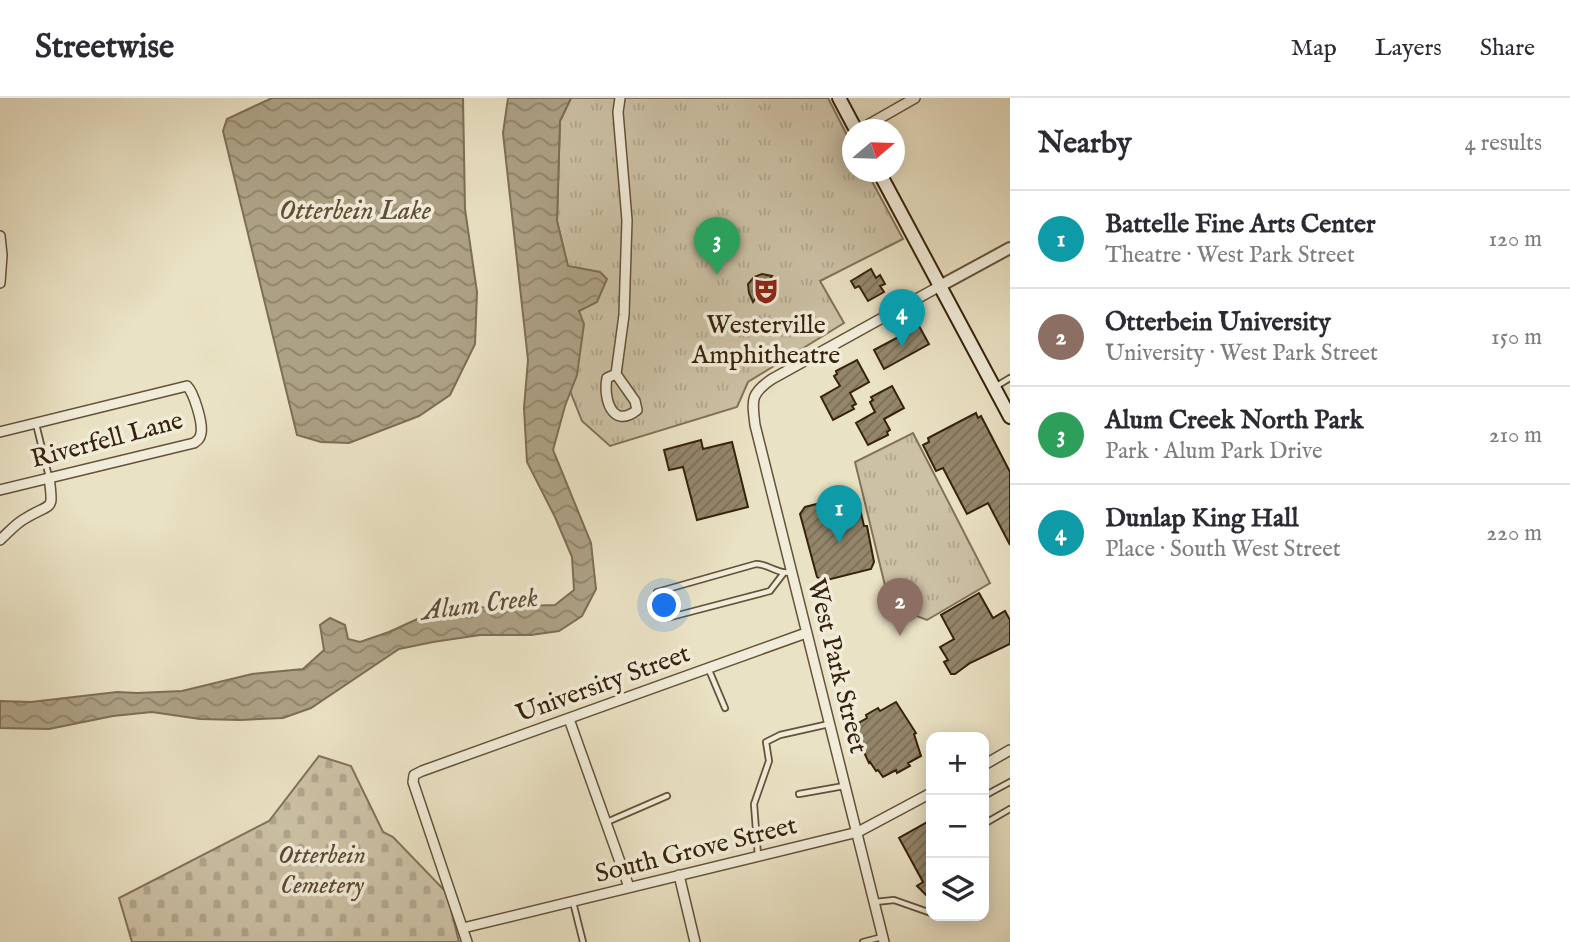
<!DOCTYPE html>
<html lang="en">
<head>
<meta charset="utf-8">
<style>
  :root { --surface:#fff; --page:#f2f2f3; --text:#2b2b33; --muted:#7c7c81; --line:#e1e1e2; --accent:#b45309 }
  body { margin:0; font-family:"IM FELL English",serif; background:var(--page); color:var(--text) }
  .controls { position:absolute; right:21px; bottom:21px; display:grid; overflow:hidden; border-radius:14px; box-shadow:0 4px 18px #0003 }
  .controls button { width:63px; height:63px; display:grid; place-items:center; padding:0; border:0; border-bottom:2px solid var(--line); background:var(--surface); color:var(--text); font:35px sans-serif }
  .compass { position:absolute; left:842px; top:21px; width:63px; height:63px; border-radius:50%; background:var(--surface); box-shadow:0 4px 18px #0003; rotate:71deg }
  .you { position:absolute; left:665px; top:508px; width:24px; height:24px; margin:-18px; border:5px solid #fff; border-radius:50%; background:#1a73e8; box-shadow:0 0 0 10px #1a73e833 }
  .badge { display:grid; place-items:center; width:46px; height:46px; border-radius:50%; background:var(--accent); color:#fff; font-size:23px; font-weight:700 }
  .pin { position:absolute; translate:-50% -58px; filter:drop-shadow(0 2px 4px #0008) }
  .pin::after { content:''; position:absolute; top:37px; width:24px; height:21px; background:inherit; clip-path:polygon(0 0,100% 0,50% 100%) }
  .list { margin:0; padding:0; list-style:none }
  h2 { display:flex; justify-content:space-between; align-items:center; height:91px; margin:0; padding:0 28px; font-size:30px }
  h2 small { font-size:23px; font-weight:400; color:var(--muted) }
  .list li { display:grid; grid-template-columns:46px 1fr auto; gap:21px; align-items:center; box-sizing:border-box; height:98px; padding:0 28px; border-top:2px solid var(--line) }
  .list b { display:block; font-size:26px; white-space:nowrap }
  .list p { margin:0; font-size:23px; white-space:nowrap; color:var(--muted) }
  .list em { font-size:23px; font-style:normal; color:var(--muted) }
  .icon { flex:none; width:38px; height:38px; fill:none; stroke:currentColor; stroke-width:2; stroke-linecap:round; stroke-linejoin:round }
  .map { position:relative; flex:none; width:1010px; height:844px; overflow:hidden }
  header { display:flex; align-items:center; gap:42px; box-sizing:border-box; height:98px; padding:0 35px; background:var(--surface); border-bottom:2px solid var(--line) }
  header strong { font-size:33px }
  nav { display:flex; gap:38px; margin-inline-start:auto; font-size:24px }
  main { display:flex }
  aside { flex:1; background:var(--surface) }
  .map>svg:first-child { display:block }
</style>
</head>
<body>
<header>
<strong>Streetwise</strong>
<nav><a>Map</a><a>Layers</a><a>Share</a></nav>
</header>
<main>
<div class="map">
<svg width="1010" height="844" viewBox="0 0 1010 844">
  <defs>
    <pattern id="cemetery-stones" width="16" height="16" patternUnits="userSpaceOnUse" patternTransform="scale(1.75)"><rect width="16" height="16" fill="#ccc1a5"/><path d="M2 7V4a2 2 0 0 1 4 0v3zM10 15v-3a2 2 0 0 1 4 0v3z" fill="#b0a68d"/></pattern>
    <pattern id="park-tufts" width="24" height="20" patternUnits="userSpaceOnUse" patternTransform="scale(1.75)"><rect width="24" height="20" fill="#ccc1a5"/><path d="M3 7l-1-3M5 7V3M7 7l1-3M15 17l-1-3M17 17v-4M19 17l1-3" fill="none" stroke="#b0a68d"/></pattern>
    <pattern id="water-waves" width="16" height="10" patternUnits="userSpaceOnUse" patternTransform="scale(1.75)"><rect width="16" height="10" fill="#ada185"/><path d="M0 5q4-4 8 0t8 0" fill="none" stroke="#8e836b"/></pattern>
    <pattern id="building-hatch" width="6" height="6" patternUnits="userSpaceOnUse" patternTransform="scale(1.75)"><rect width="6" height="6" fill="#94866b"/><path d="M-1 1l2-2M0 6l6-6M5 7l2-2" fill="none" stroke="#7a6d56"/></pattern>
  </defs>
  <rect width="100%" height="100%" fill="#eae2c4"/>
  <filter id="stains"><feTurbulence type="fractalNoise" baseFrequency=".00286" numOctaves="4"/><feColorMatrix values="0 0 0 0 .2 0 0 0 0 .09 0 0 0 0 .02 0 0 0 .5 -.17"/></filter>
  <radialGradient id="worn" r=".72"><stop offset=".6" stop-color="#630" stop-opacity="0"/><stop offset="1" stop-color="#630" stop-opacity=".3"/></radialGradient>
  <path fill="url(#cemetery-stones)" stroke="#827258" stroke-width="2" d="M319 658 351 668 383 734 393 739 447 795 459 844H132L119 800 269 723Z"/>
  <path fill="url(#park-tufts)" stroke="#827258" stroke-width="2" d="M571 0H828L852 47V74H867L903 141 820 183 844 225 748 284 737 309 610 348 582 323 551 245 599 174 568 169 557 123 560 23Z
    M913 335 990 485 927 522 890 508 855 364Z"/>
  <path fill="url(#water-waves)" stroke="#7e6e54" stroke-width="2" d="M272 0H463L465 111 477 194 475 246 450 297 419 318 349 345 321 344 297 337 223 33 227 21Z
    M508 0H571L560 23 557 123 568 168 600 174 607 181 597 204 579 213 584 226 577 277 565 308 553 352 591 445 596 491 582 518 559 533 531 537H480L433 544 399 551 311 610 283 620 240 622 200 621 152 614 113 618 49 631 0 630V603L31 604 117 594 137 595 182 593 252 576 303 571 324 552 320 527 330 520 345 527 348 541 360 544 389 534 424 518 466 510 555 507 574 492 572 459 555 419 527 364 524 310 528 262 503 35Z"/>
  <path fill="url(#building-hatch)" stroke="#37220b" stroke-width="2" d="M871 171 876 180 880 177 885 186 880 188 884 194 868 203 859 188 855 190 851 183Z
    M762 176 772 178 753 204 749 195 748 186 754 179Z
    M919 228 929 246 884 271 874 252Z
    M857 262 869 284 850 295 856 306 852 308 854 311 833 322 821 299 840 288 834 278 837 276 836 273Z
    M892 288 904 310 884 321 890 332 887 334 888 337 868 347 856 325 875 314 870 304 873 302 871 299Z
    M976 315 978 320 981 318 1010 374V447L988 405 967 416 943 370 936 373 923 347 929 344 928 340Z
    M701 342 703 351 732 344 748 409 697 422 683 369 669 372 664 352Z
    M852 397 858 402 864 428H867L874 464 871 471 823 483 817 479 800 416 805 409Z
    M979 495 993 520 1005 513 1010 522V546L970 565 955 576H951L944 564 948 562 940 549 954 541 941 517Z
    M896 604 916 635 914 636 921 658 908 665 910 668 897 675 896 672 883 679 878 672 876 673 870 664 869 665 856 637 859 635 855 627 867 620 866 617 878 610 880 613Z
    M931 722V802L917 788 923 784 899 740Z"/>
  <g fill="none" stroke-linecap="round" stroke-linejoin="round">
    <g stroke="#645239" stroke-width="8">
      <path id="service" d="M995 289 1010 280
        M36 326 49 379
        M783 476 770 493 667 520 663 518 657 494 756 466C769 466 778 477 791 474
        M709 572 725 610
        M799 696 844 688
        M984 698 1010 684
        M607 724 667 698
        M984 726 1010 711
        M758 758 754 706 769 663 766 644 780 637 829 626
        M573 804 583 844
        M875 804 894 802 931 815
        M863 844 882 839"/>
    </g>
    <g stroke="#645239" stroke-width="12">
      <path id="minor" d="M859 32 915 0
        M0 138 2 157 0 185
        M616 276 607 280C603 300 612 332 637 312L635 303 616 276 624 217 627 122 618 14 620 0
        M0 334 187 288C194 295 203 325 201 335 200 341 198 342 194 345L0 392
        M0 442C8 435 16 425 26 420 52 404 54 415 49 379
        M569 621 629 789
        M984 667 1010 652
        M679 777 695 844
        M463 830 858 734 931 695
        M467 844 413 684 414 677 422 673 806 535
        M884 844 755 327C752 302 750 296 772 281L940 188"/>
    </g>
    <g stroke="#645239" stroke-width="14">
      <path id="tertiary" d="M940 188 1010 150"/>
    </g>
    <g stroke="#37220b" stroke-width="16">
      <path id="secondary" d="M839 0 856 32
        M879 74 1010 319"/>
    </g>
    <use href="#service" stroke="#f1ecd9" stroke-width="4.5"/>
    <use href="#minor" stroke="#f1ecd9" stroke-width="9"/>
    <use href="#tertiary" stroke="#f1ecd9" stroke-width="10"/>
    <use href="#secondary" stroke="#f1ecd9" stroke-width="12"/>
  </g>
  <defs>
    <g id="theatre-bare" transform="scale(2.1)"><path d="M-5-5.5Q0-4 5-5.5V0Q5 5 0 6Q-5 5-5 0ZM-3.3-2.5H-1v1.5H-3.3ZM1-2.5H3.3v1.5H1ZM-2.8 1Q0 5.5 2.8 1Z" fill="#8f2418" stroke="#f1ecd9" stroke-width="2.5" paint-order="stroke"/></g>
  </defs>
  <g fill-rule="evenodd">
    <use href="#theatre-bare" x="766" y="193"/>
  </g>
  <g text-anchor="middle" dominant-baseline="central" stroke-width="7" stroke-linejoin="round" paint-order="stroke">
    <g font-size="26" fill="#37220b" stroke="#f1ecd9">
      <text x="766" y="227">Westerville<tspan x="766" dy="30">Amphitheatre</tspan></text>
    </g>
    <g font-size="26" fill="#37220b" stroke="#f1ecd9">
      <text transform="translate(107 342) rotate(-15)">Riverfell Lane</text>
      <text transform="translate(837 568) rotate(76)">West Park Street</text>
      <text transform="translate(603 586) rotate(-20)">University Street</text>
      <text transform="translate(696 752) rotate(-14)">South Grove Street</text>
    </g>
    <g font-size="26" font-style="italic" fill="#5c4a32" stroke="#f1ecd9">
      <text x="322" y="757">Otterbein<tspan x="322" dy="30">Cemetery</tspan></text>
    </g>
    <g font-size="28" font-style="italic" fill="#604e36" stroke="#f1ecd9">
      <text x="355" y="113">Otterbein Lake</text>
      <text transform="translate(480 507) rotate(-7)">Alum Creek</text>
    </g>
  </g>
  <rect width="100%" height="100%" filter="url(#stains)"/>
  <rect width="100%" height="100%" fill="url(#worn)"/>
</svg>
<div class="controls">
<button>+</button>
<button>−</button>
<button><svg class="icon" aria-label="layers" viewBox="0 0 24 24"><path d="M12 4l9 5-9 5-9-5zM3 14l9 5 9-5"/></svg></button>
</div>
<svg class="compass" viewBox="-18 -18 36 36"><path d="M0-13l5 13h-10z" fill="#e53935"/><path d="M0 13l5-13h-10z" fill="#7c7c81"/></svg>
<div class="you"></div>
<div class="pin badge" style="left:839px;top:445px;background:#0f9aa8">1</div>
<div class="pin badge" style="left:900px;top:538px;background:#8d6e63">2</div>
<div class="pin badge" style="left:717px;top:177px;background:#2e9e5b">3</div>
<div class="pin badge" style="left:902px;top:249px;background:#0f9aa8">4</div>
</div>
<aside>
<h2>Nearby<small>4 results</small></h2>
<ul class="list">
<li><span class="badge" style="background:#0f9aa8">1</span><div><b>Battelle Fine Arts Center</b><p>Theatre · West Park Street</p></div><em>120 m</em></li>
<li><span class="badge" style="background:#8d6e63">2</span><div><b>Otterbein University</b><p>University · West Park Street</p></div><em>150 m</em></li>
<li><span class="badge" style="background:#2e9e5b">3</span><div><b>Alum Creek North Park</b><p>Park · Alum Park Drive</p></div><em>210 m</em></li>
<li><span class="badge" style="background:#0f9aa8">4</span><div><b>Dunlap King Hall</b><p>Place · South West Street</p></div><em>220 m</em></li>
</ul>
</aside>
</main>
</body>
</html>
